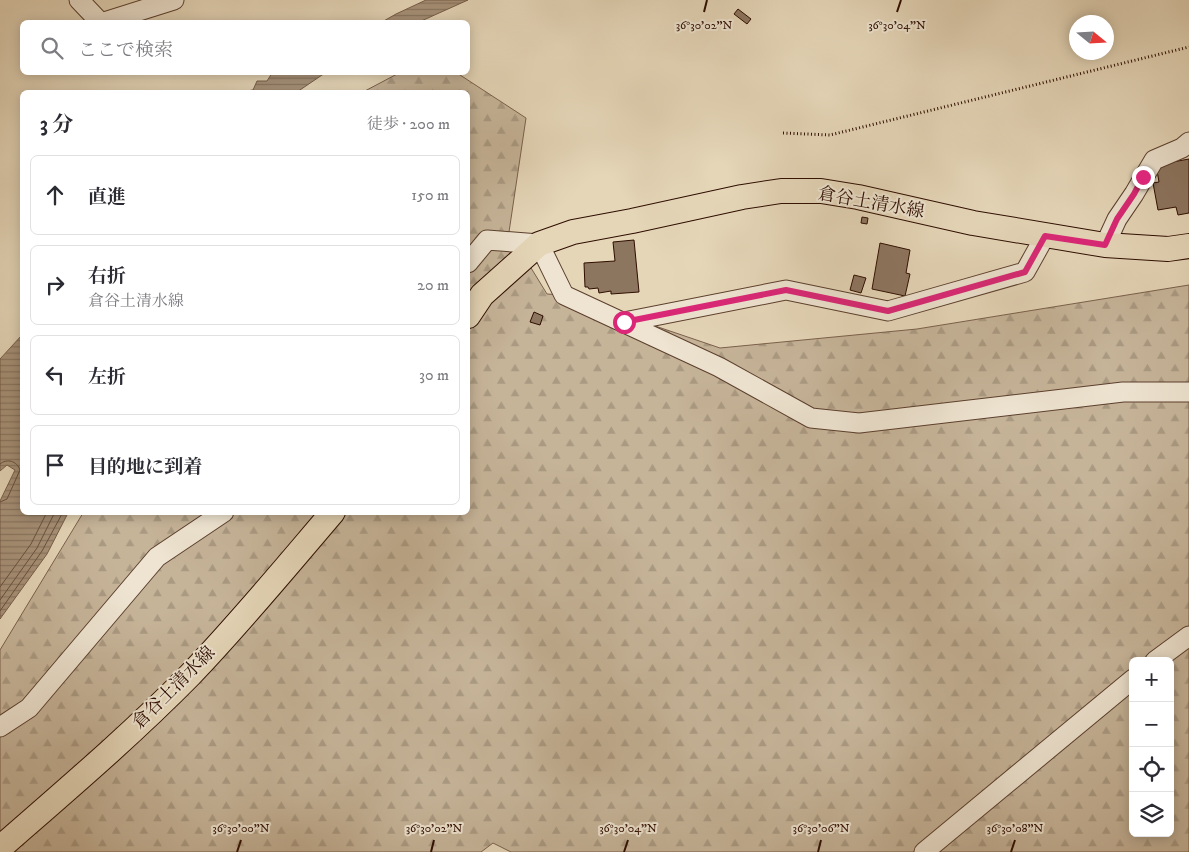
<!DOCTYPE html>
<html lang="ja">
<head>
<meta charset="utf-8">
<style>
  :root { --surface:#fff; --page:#f2f2f3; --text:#2b2b33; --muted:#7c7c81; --line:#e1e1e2 }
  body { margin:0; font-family:"IM FELL DW Pica","Noto Serif JP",serif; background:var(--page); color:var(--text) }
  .controls { position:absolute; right:15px; bottom:15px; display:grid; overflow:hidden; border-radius:8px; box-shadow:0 2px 12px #0003 }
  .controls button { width:45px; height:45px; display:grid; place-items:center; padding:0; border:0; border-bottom:1px solid var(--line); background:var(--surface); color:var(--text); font:25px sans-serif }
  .compass { position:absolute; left:1069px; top:15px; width:45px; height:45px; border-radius:50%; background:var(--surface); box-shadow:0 2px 12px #0003; rotate:108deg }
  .stop { position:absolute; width:15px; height:15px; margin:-11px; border:4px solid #db2777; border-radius:50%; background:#fff }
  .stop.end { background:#db2777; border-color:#fff; box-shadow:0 1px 5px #0008 }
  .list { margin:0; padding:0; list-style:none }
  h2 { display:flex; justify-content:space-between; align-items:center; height:65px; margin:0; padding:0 20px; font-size:21px }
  h2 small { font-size:16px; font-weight:400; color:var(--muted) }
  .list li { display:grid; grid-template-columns:32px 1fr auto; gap:15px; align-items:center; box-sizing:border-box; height:80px; margin:0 10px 10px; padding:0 10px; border:1px solid var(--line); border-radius:8px }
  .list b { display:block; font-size:19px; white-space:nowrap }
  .list p { margin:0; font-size:16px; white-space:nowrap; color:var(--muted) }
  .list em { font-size:16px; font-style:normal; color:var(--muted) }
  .icon { flex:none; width:28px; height:28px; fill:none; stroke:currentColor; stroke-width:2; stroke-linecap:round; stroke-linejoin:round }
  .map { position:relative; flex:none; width:1189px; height:852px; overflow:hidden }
  .search { position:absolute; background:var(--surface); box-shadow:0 2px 12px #0003; left:20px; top:20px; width:450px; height:55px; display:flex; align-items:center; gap:12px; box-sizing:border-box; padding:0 18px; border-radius:8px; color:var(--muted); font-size:19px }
  .panel { position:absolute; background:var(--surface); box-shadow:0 2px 12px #0003; left:20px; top:90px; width:450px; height:425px; border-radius:8px }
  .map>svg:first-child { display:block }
</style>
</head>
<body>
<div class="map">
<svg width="1189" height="852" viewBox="0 0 1189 852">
  <defs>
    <pattern id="forest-firs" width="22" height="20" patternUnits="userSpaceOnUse" patternTransform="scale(1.25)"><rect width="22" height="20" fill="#c6b499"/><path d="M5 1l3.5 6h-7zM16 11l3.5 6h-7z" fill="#aa9a82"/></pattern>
    <pattern id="water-rules" width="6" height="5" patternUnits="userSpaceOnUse" patternTransform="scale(1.25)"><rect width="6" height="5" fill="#a79279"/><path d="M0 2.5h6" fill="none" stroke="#887661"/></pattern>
  </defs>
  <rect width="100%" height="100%" fill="#e5d6b8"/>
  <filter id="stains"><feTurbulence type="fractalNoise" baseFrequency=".004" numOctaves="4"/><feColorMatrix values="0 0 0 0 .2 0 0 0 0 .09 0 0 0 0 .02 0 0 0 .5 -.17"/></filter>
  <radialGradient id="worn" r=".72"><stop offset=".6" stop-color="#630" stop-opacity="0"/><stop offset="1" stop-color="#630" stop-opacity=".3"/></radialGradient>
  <path fill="url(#forest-firs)" stroke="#7a604c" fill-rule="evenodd" d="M399 73H457L526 118 509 232 547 294 564 295 720 348 917 329 1189 285V852H511L493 843 481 852H0V650L83 513 468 512V92H363ZM1133 661H1170V833H1133Z"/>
  <path fill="url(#water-rules)" stroke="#775d49" d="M426 0H468L419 22H382L396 14Z
    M272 73H325L297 92H239L253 90 257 81H267Z
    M22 335V512L68 513 47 554 0 619V501L15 470 7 465 0 471V359Z"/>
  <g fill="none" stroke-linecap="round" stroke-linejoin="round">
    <path stroke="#6a503c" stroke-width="1" d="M0 464C7 458 17 461 20 470L7 499 0 502
      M0 587 31 544 47 512
      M0 600 37 548 55 512
      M0 611 42 551 63 512"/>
  </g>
  <path fill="#8d7660" stroke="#2e0d00" d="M738 9 751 19 747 24 734 14Z
    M1189 159V213L1178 215 1176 207 1158 210 1153 183 1159 182 1156 165Z
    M862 217 868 218 867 224 861 223Z
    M634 240 639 292 611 294V291L599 293 598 288 589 289 588 287H585L584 263 615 261 613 242Z
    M880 243 910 250 906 273 910 274 905 296 872 289Z
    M854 275 866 278 861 293 850 290Z
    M534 312 543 316 540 325 530 322Z"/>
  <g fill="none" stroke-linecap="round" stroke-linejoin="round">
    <g stroke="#5c3f2e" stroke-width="21">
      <path id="minor" d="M79 0 100 22
        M104 22 174 0
        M1105 245 1117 219 1134 194 1154 160 1182 148 1189 142
        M468 263 487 240 539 244 564 295 719 367 811 418 859 423 1123 392H1189
        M624 322 786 290 888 311 1025 272 1045 236
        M1155 661 1189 636
        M0 727 29 708 157 557 224 512
        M924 852 1133 679"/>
    </g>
    <g stroke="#2e0d00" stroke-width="26">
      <path id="major" d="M468 316 482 295 539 244 573 232 632 221 742 197 781 191H821L858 197 973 223 1105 245 1168 249 1189 246
        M0 848C64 792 130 736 190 675 240 623 286 567 333 512"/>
    </g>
    <path stroke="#2e0d00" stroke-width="3" stroke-dasharray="1 2.5" stroke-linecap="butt" d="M783 133 830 135 1189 47"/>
    <use href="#minor" stroke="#eee4d1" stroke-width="19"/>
    <use href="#major" stroke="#e5d6b8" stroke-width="24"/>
  </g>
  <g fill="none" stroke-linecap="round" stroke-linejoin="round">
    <path stroke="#db2777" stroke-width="6" d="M624 322 786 290 888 311 1025 272 1045 236 1105 245 1117 219 1134 194 1143 177"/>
  </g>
  <path fill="none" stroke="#2e0d00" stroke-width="2" d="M704 12 707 0M897 12 901 0M237 852 241 840M431 852 434 840M624 852 628 840M818 852 821 840M1011 852 1015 840"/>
  <g text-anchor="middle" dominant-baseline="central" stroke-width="4" stroke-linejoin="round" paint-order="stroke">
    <g font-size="18" fill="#2e0d00" stroke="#eee4d1">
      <text transform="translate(871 203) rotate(10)">倉谷土清水線</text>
      <text transform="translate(174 688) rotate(-45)">倉谷土清水線</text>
    </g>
  </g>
  <g font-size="12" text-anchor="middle" fill="#2e0d00" stroke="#eee4d1" stroke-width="4" stroke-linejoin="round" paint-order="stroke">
    <text x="704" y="29">36°30'02"N</text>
    <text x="897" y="29">36°30'04"N</text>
    <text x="1015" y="832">36°30'08"N</text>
    <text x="241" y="832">36°30'00"N</text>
    <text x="434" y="832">36°30'02"N</text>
    <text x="628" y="832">36°30'04"N</text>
    <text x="821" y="832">36°30'06"N</text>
  </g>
  <rect width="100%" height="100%" filter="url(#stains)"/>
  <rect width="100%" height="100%" fill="url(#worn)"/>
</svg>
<div class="controls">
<button>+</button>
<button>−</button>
<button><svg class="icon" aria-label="locate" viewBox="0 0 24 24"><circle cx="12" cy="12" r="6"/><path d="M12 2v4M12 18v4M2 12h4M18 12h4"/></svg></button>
<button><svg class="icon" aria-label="layers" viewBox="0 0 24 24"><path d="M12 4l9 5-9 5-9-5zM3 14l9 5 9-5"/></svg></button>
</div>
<svg class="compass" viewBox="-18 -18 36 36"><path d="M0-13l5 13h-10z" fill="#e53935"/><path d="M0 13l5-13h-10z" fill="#7c7c81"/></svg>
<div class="stop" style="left:624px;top:322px"></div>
<div class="stop end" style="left:1143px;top:177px"></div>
<div class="search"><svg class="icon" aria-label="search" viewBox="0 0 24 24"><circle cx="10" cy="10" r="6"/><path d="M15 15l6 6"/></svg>ここで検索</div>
<section class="panel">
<h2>3 分<small>徒歩 · 200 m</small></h2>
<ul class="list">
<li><svg class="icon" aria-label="ahead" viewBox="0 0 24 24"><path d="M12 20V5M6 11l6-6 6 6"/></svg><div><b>直進</b></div><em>150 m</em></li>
<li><svg class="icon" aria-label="right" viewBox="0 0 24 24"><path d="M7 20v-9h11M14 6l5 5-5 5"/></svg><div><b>右折</b><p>倉谷土清水線</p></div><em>20 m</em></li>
<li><svg class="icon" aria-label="left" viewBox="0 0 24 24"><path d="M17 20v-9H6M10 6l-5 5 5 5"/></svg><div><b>左折</b></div><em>30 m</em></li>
<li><svg class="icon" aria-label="arrive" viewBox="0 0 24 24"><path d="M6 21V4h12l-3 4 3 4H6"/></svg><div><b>目的地に到着</b></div></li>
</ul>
</section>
</div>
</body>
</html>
